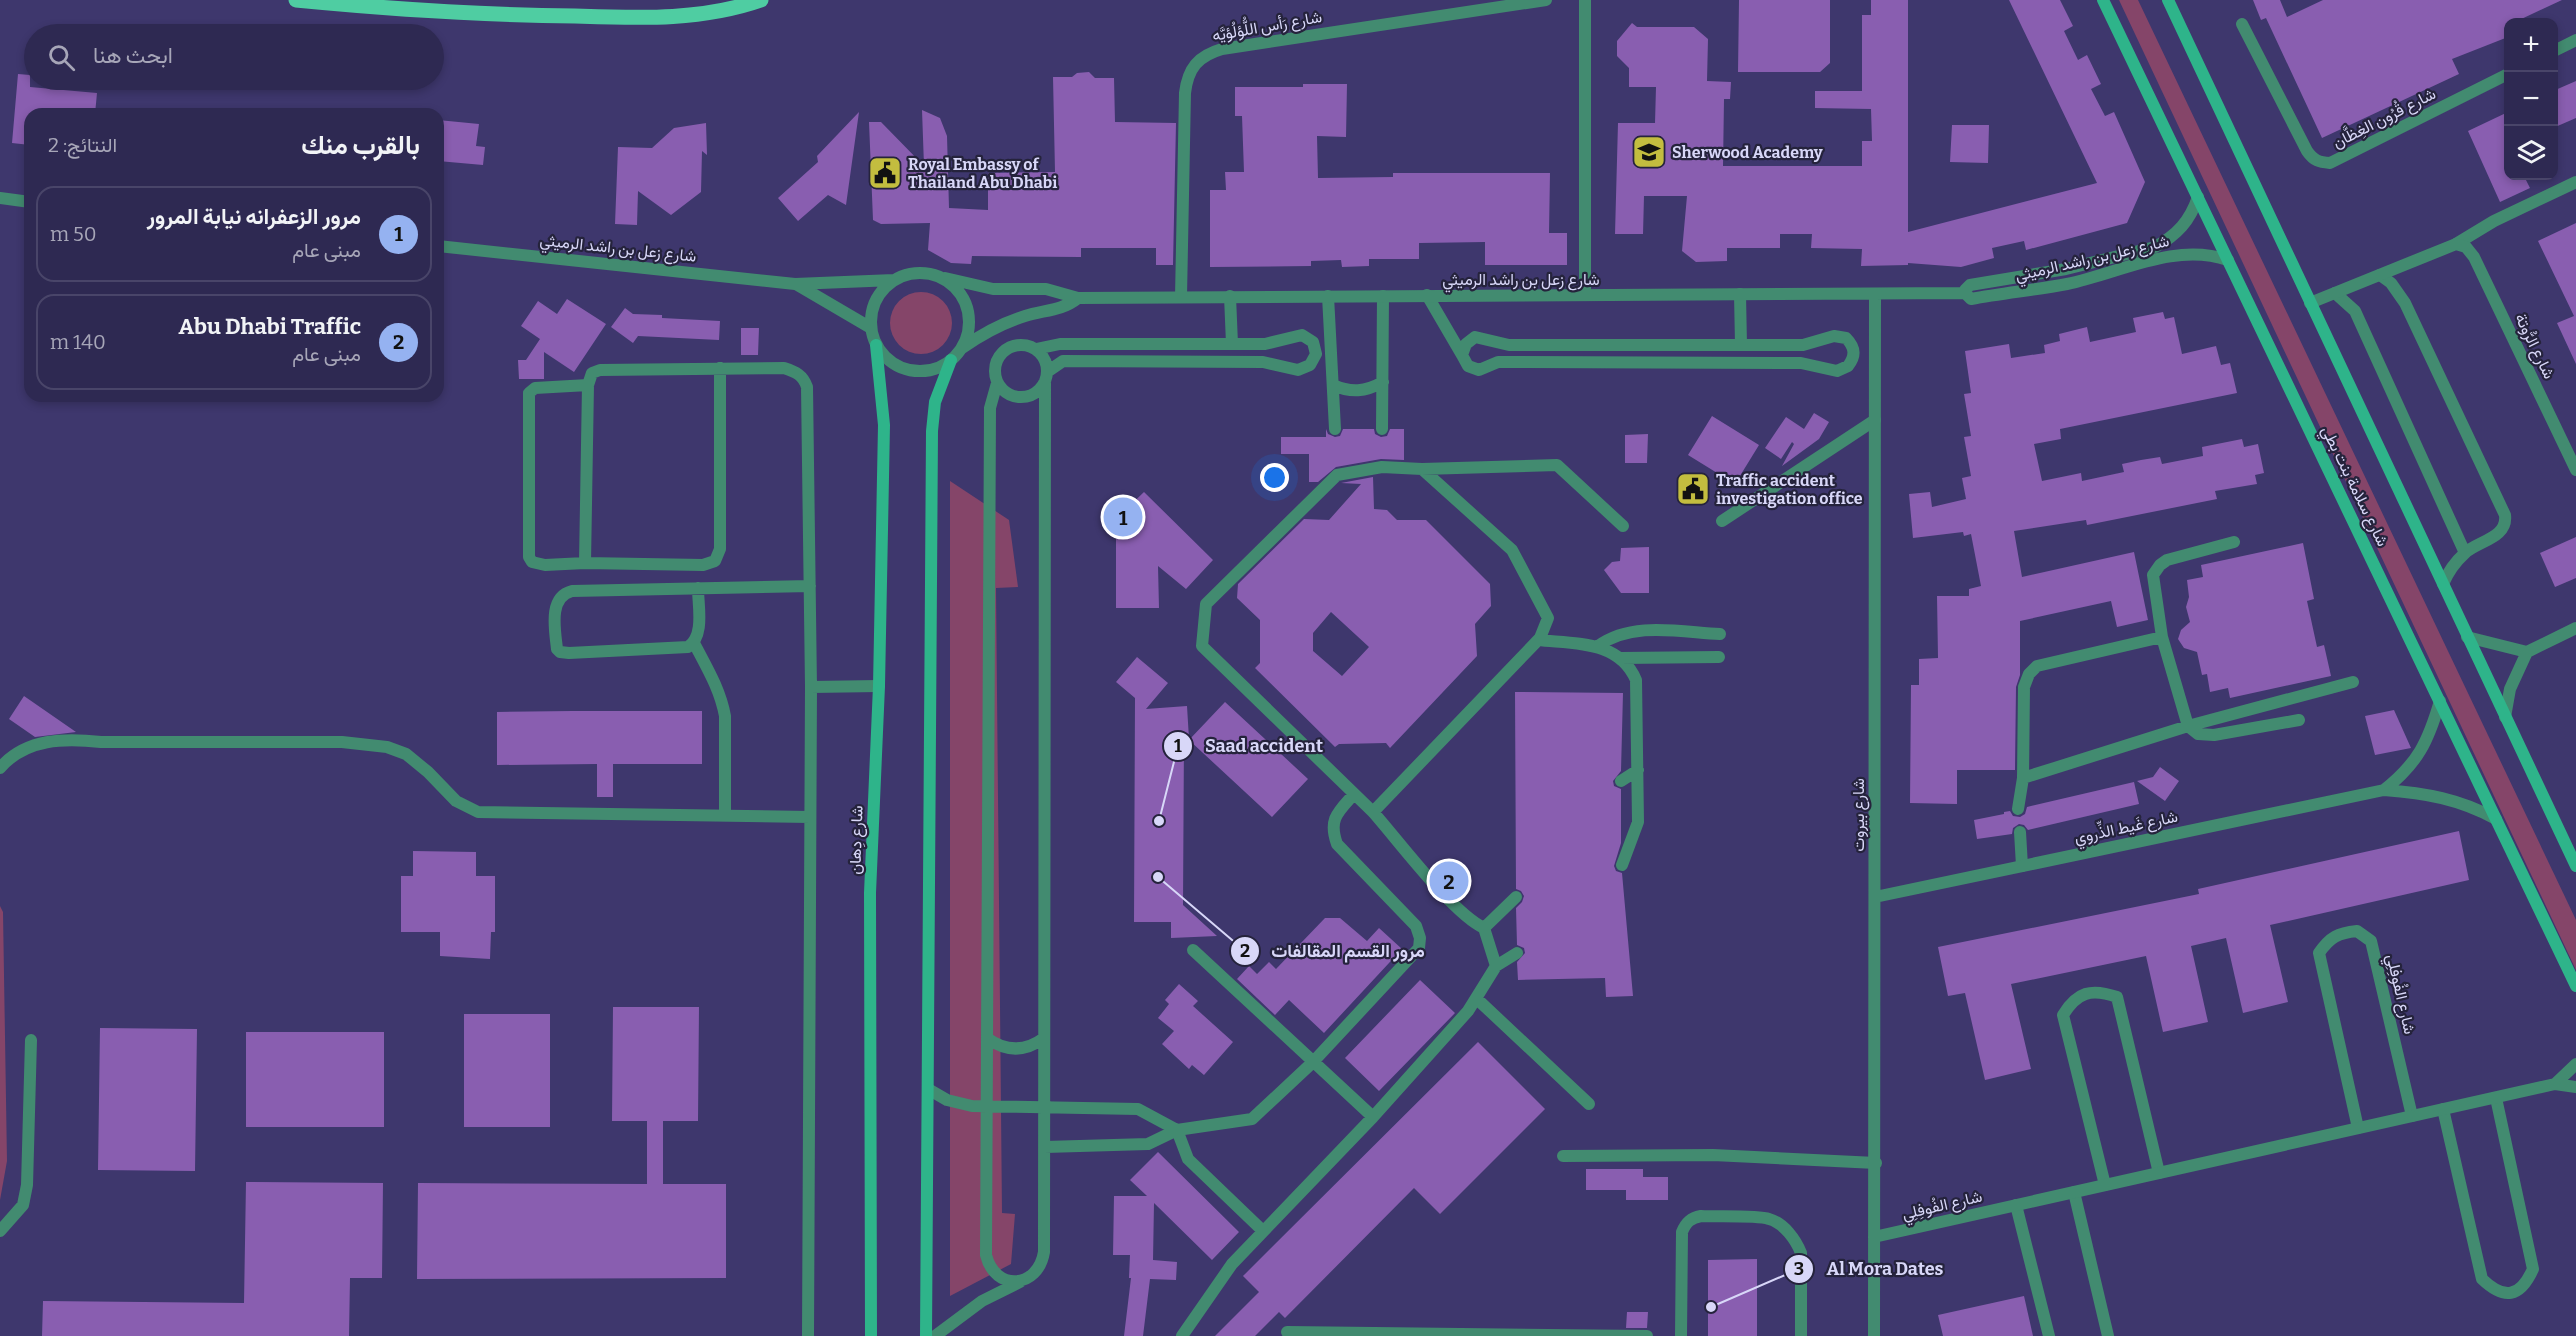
<!DOCTYPE html>
<html lang="ar">
<head>
<meta charset="utf-8">
<style>
  :root { --surface:#2e2952; --page:#3a355c; --text:#f1f3f6; --muted:#a7a6b8; --line:#494569; --accent:#95b2f1 }
  body { margin:0; font-family:Bitter,Vazirmatn,serif; background:var(--page); color:var(--text); direction:rtl }
  .controls { position:absolute; right:18px; top:18px; display:grid; overflow:hidden; border-radius:12px; box-shadow:0 3px 9px #0003 }
  .controls button { width:54px; height:54px; display:grid; place-items:center; padding:0; border:0; border-bottom:2px solid var(--line); background:var(--surface); color:var(--text); font:30px sans-serif }
  .you { position:absolute; left:1275px; top:478px; width:21px; height:21px; margin:-15px; border:4px solid #fff; border-radius:50%; background:#1a73e8; box-shadow:0 0 0 9px #1a73e833 }
  .badge { display:grid; place-items:center; width:39px; height:39px; border-radius:50%; background:var(--accent); color:#111; font-size:20px; font-weight:700 }
  .pin { position:absolute; translate:-50% -50%; border:3px solid #fff; box-shadow:0 2px 6px #0006 }
  .list { margin:0; padding:0; list-style:none }
  h2 { display:flex; justify-content:space-between; align-items:center; height:78px; margin:0; padding:0 24px; font-size:26px }
  h2 small { font-size:20px; font-weight:400; color:var(--muted) }
  .list li { display:grid; grid-template-columns:39px 1fr auto; gap:18px; align-items:center; box-sizing:border-box; height:96px; margin:0 12px 12px; padding:0 12px; border:2px solid var(--line); border-radius:18px }
  .list b { display:block; font-size:22px; white-space:nowrap }
  .list p { margin:0; font-size:20px; white-space:nowrap; color:var(--muted) }
  .list em { font-size:20px; font-style:normal; color:var(--muted) }
  .icon { flex:none; width:33px; height:33px; fill:none; stroke:currentColor; stroke-width:2; stroke-linecap:round; stroke-linejoin:round }
  .map { position:relative; flex:none; width:2576px; height:1336px; overflow:hidden; direction:ltr }
  .search { position:absolute; background:var(--surface); box-shadow:0 3px 9px #0003; left:24px; top:24px; width:420px; height:66px; display:flex; align-items:center; gap:15px; box-sizing:border-box; padding:0 21px; border-radius:33px; color:var(--muted); font-size:22px }
  .panel { position:absolute; background:var(--surface); box-shadow:0 3px 9px #0003; left:24px; top:108px; width:420px; height:294px; border-radius:18px; direction:rtl }
  .map>svg:first-child { display:block }
</style>
</head>
<body>
<div class="map">
<svg width="2576" height="1336" viewBox="0 0 2576 1336">
  <rect width="100%" height="100%" fill="#3e376d"/>
  <path fill="#854569" d="M2119 0H2138L2576 920V970Z
    M890 323a31 31 0 1 1 62 0a31 31 0 1 1-62 0Z
    M950 481 1009 520 1018 587 996 588 1002 1213 1015 1214 1011 1264 950 1296Z
    M0 906 3 912 7 1161 0 1200Z"/>
  <path fill="#895eb0" fill-rule="evenodd" d="M1739 0H1830V63L1820 72H1738Z
    M1871 0H1908V232L2097 183 2009 0H2060L2073 26 2064 31 2078 60 2087 55 2101 84 2091 89 2105 116 2114 112 2145 182 2127 223 2026 250 2024 241 1992 248 1994 258 1961 267 1908 263V265L1861 266 1862 249 1811 248 1812 234H1780V248H1727V261L1696 262 1682 251 1687 196H1644L1643 234H1615L1618 123H1655L1656 87H1629V68L1617 56V41L1632 23 1637 27H1694L1708 39 1707 81 1731 82 1730 99H1724L1723 166H1862V141H1872L1871 109 1815 108V91H1862V15H1871Z
    M2253 0H2280L2287 17 2323 0H2562L2515 22H2508V37L2452 59 2459 74 2322 138 2266 18 2261 20Z
    M1089 72 1095 78H1114L1115 122 1176 123 1173 265H1156V248H1081V257L972 256 971 264 951 263 928 250 930 223 881 224 873 220 869 122H881L924 166 922 110 940 118 947 136 949 208 988 210V173L1055 172 1053 77H1072L1077 73Z
    M18 74 30 75V87L97 93 95 114H30V145L12 143Z
    M2576 81V118L2553 128V91Z
    M1303 84H1347L1346 137 1317 136 1318 178 1393 177V173H1550L1549 233H1567V265H1485V242L1419 243V259H1369V266L1342 267 1341 260 1311 261V266L1210 267V190H1226L1225 172H1244L1242 116H1235V87H1303Z
    M859 112 846 205 828 195 798 221 778 198 818 162 817 156Z
    M2508 112V176H2524L2530 188 2500 202 2468 131Z
    M438 120 479 124 476 146 485 147 483 165 438 161Z
    M706 123 707 155 702 151 701 192 671 215 638 191 637 225 615 224 618 147 652 148 674 128Z
    M1952 125H1989L1988 163 1950 162Z
    M2576 223V364L2557 323 2574 316 2538 241Z
    M567 299 606 324 574 372 544 352V379H519L518 360H526L540 339 521 326 538 301 557 314Z
    M625 308 633 314 662 315V318L720 321 719 340 638 336 633 343 611 327Z
    M2163 312 2165 319 2174 317 2182 354 2216 346 2221 365 2230 363 2237 393 2060 429 2061 439 2034 444 2042 481 2081 473 2082 481 2124 472 2122 464 2141 460 2160 457 2162 464 2203 456 2202 447 2242 439 2244 447 2258 444 2264 473 2255 475 2257 484 2215 491 2217 499 2087 525 2086 520 2014 531 2022 577 2134 552 2148 620 2117 627 2111 601 2020 621V675L2016 687 2015 770H1957V804L1910 803 1911 685H1919V659L1938 658 1937 596H1969V589L1981 586 1971 534 1964 536 1963 532 1913 538 1909 494 1930 492 1932 507 1966 499 1962 478 1971 476 1964 437 1971 436 1964 394 1971 393 1965 351 2009 344 2011 358 2045 353 2044 345 2060 341 2059 334 2087 327 2090 342 2136 332 2133 318Z
    M741 328H759L758 355H741Z
    M1814 413 1829 422 1819 439 1782 466 1794 444 1792 442 1781 459 1765 448 1786 417 1804 429Z
    M1712 416 1759 445 1735 484 1688 455Z
    M1326 429 1328 434 1335 437 1340 436 1343 429H1374L1375 434 1381 437 1387 436 1390 429H1404V460L1381 459 1336 467 1318 482H1309V454H1281V437H1326Z
    M1648 434 1647 463H1625V435Z
    M1373 477 1374 509 1387 510 1397 520H1426L1490 584 1491 606 1475 624 1477 656 1390 748 1386 743 1339 744 1335 747 1255 668 1260 663V620L1237 598 1238 584 1304 519 1329 520 1361 484 1341 483ZM1331 612 1369 647 1342 676 1313 651V633Z
    M1144 492 1213 560 1186 589 1158 566 1159 608H1116V519Z
    M2576 537V578L2555 587 2540 553Z
    M2303 543 2314 599 2307 601 2317 647 2324 645 2331 676 2230 698 2228 688 2210 692 2207 674 2202 675 2197 652 2184 648 2178 639 2181 630 2190 622 2186 607 2189 597 2187 580 2203 577 2201 565Z
    M1649 547V593H1621L1604 570 1612 562 1620 561 1621 548Z
    M1137 657 1168 683 1146 709 1187 706 1189 739 1184 735 1183 905 1217 936 1171 938V922H1134L1135 698 1116 682Z
    M1515 692 1623 693 1621 771 1613 781 1614 786 1621 789V843L1614 866 1616 871 1622 873 1633 996 1606 997 1605 978 1518 980 1517 962 1525 953 1524 948 1517 945 1516 908 1522 902 1524 896 1521 891 1516 889Z
    M24 696 76 732 35 737 9 719Z
    M1225 702 1308 779 1272 817 1189 740Z
    M2394 710 2411 748 2375 755 2365 716Z
    M573 711H702V764H613V797H597V764L497 765V712Z
    M2160 767 2179 781 2165 801 2137 781 2153 777Z
    M2134 782 2139 804 2028 830 2024 825 2019 824 2013 828 2012 834 1977 839 1974 820 2004 814V812L2010 811 2013 816 2020 817 2025 814 2027 807Z
    M2459 831 2469 880 2270 925 2288 1002 2243 1013 2226 938 2191 946 2208 1022 2163 1032 2146 956 2011 984 2031 1069 1985 1080 1965 993 1948 996 1938 947 2199 894 2198 889Z
    M413 851 476 852V876H495V932H491L490 959 440 956V932H401V876H413Z
    M1325 918H1340L1367 941 1379 928 1402 949 1324 1033 1289 1000 1275 1015 1237 979 1249 966 1257 974 1269 962 1276 969Z
    M1420 980 1455 1013 1379 1091 1345 1058Z
    M1179 984 1198 1001 1193 1006 1233 1042 1204 1075 1192 1065 1189 1069 1162 1044 1174 1031 1158 1018 1169 1004 1165 1000Z
    M613 1007H699L698 1121H663V1184H726V1278L417 1279 418 1183 647 1184V1121H612Z
    M464 1014H550V1127H464Z
    M100 1028 197 1029 195 1171 98 1170Z
    M246 1032H384V1127H246Z
    M1478 1042 1545 1109 1440 1214 1414 1188 1285 1318 1279 1312 1255 1336H1215L1259 1292 1243 1276Z
    M1158 1152 1239 1232 1212 1260 1154 1203 1153 1260 1177 1262 1176 1280 1150 1279 1143 1336H1124L1131 1278H1129L1130 1255H1113L1114 1196H1147L1130 1180Z
    M1586 1169H1643V1177H1668V1200H1626V1190H1586Z
    M246 1182 383 1183 382 1278H350L349 1336H42L43 1301 244 1303Z
    M1757 1259V1336H1708V1260Z
    M2024 1296 2033 1336H1943L1938 1315Z
    M1627 1312H1648L1647 1328H1626Z"/>
  <g fill="none" stroke-linecap="round" stroke-linejoin="round">
    <path stroke="#428b70" stroke-width="12" d="M2456 244 2494 221 2576 182
      M2380 275 2391 283 2405 303 2505 515C2508 538 2478 541 2465 553 2455 562 2448 572 2443 584
      M2335 293 2355 311 2465 553
      M1740 294 1741 345
      M1427 295 1462 355
      M1230 296 1232 344
      M1328 296 1335 429
      M1834 336 1846 338C1855 347 1856 356 1848 366L1837 371 1801 363 1505 362H1498L1479 370 1468 366 1462 355 1466 344 1475 337 1509 345H1803Z
      M995 371a26 26 0 1 1 52 0a26 26 0 1 1-52 0Z
      M1036 349 1060 344H1265L1302 335 1313 342 1316 354 1310 365 1298 370 1263 362 1063 361 1047 372
      M997 383 990 408 986 1255C995 1292 1038 1289 1044 1252L1045 381
      M588 385 535 388 529 393V557L532 562 545 565 585 563 703 565 715 561 720 549V368
      M1333 385C1351 393 1365 392 1383 382
      M1382 429 1383 296
      M1422 469 1557 465 1623 526
      M1722 521 1875 420
      M2234 542 2167 560 2160 565 2153 575 2162 637 2188 726 2198 734 2214 735 2299 720
      M585 563 588 385 592 373 600 370 784 368C796 372 803 375 807 387L811 687 808 1336
      M698 588C698 606 705 636 688 647L569 653 560 652 557 649C555 630 548 597 572 591L810 586
      M1538 640C1574 644 1619 640 1636 680L1638 822 1622 865
      M694 643C707 668 720 689 725 716V816
      M1598 646C1632 621 1680 632 1720 634
      M1620 658 1719 657
      M811 687 879 686
      M0 768C26 738 65 738 101 742H342L387 747 406 754 428 772 456 801 478 812 810 817
      M2023 778 2188 726 2353 682
      M1621 781 1638 770
      M2018 809 2023 778 2024 687 2029 674 2037 666 2162 637
      M2020 832 2022 866
      M1484 928 1516 897
      M1193 950 1373 1117
      M1496 966 1517 953
      M1477 999 1589 1104
      M987 1038C1006 1052 1025 1052 1044 1038
      M928 1089 947 1100 972 1106 1138 1109 1177 1130 1148 1144 1045 1147
      M2443 1109 2482 1279C2504 1300 2520 1298 2533 1269L2496 1098
      M2358 1128 2319 953C2330 937 2338 933 2357 931L2371 941 2412 1116
      M1563 1156 1713 1155 1876 1163
      M2105 1185 2063 1015C2077 992 2091 988 2117 997L2159 1173
      M2074 1192 2108 1336
      M2016 1205 2049 1336
      M0 1231 23 1205 27 1185 31 1040
      M1263 1231 1188 1159 1177 1130 1252 1119 1313 1062 1419 948 1420 938 1416 926 1337 844C1328 819 1338 812 1354 794
      M1287 1332 1647 1336
      M935 1336 982 1301 1020 1282
      M1182 1336 1232 1264 1373 1117 1468 1011 1496 966 1484 928C1453 914 1398 840 1373 812L1540 638 1548 618 1512 550 1422 469 1382 467 1337 475 1206 604 1202 646 1373 812
      M1681 1336 1682 1232C1686 1222 1691 1218 1701 1216 1717 1217 1757 1215 1769 1219 1784 1223 1796 1240 1801 1253V1336"/>
    <path stroke="#428b70" stroke-width="12" d="M1585 0V295
      M2242 24 2307 151C2314 161 2319 162 2330 163L2508 74
      M2554 51 2576 40
      M0 198 30 202
      M438 246 795 284 894 280
      M871 322a49 49 0 1 1 98 0a49 49 0 1 1-98 0Z
      M945 278 993 289H1046L1078 298 1965 293 1971 299C2003 293 2035 290 2067 284 2120 273 2174 242 2228 260
      M796 284 871 328
      M1965 293V290L1970 285 2066 269 2155 247C2177 235 2190 221 2198 197
      M1181 297 1185 93C1188 68 1198 56 1222 49L1546 0
      M2310 303 2456 244 2466 247 2474 257 2576 470
      M962 348C982 334 1002 323 1025 316 1044 310 1062 311 1078 298
      M2467 637 2527 652 2576 628
      M2505 717 2510 689 2527 652
      M2384 790C2418 763 2428 742 2440 701
      M1875 897 2384 790C2425 793 2460 799 2496 819
      M2555 1084 2576 1064
      M1874 1237 2555 1084 2576 1087
      M1874 1336 1875 294"/>
    <path stroke="#2eb48a" stroke-width="12" d="M2103 0 2576 986
      M2168 0 2576 866
      M871 1336 870 893 879 686 884 425 876 345
      M926 1336 932 431 935 402 951 360"/>
    <path stroke="#4fcda2" stroke-width="15" d="M296 0C389 9 482 15 575 16 638 18 701 21 761 0"/>
  </g>
  <defs>
    <g id="school-square" transform="scale(1.725)"><rect x="-9" y="-9" width="18" height="18" rx="4" fill="#c3bd3f" stroke="#25233c"/><path d="M0-5L7-2L0 1L-7-2ZM-4 1L0 2.5L4 1V4Q0 6-4 4Z" fill="#111"/></g>
    <g id="civic-square" transform="scale(1.725)"><rect x="-9" y="-9" width="18" height="18" rx="4" fill="#c3bd3f" stroke="#25233c"/><path d="M-.6-6.5H3V-4.5H.6V-3L4-1V1h2V6H-6V1h2V-1L-.6-3ZM-1.2 2.5V6h2.4V2.5Z" fill="#111"/></g>
  </defs>
  <g fill-rule="evenodd">
    <use href="#school-square" x="1649" y="152"/>
    <use href="#civic-square" x="885" y="173"/>
    <use href="#civic-square" x="1693" y="489"/>
  </g>
  <g text-anchor="middle" dominant-baseline="central" stroke-width="4.5" stroke-linejoin="round" paint-order="stroke">
    <g font-size="16" fill="#d8d7f8" stroke="#25233c">
      <text transform="translate(1267 26) rotate(-10)">شارع رَأس اللُّؤلُؤيَّه</text>
      <text transform="translate(2384 118) rotate(-27)">شارع قُرُون الغِظَّان</text>
      <text transform="translate(618 248) rotate(6)">شارع زعل بن راشد الرميثي</text>
      <text transform="translate(2092 258) rotate(-13)">شارع زعل بن راشد الرميثي</text>
      <text x="1521" y="279">شارع زعل بن راشد الرميثي</text>
      <text transform="translate(2535 346) rotate(64)">شارع الرُّوتة</text>
      <text transform="translate(2355 486) rotate(64)">شارع سلامة بنت بطي</text>
      <text transform="translate(1858 815) rotate(-90)">شارع بيروت</text>
      <text transform="translate(2126 827) rotate(-12)">شارع غَيط الذِّروي</text>
      <text transform="translate(856 840) rotate(-88)">شارع دِهان</text>
      <text transform="translate(2401 994) rotate(77)">شارع الفُوفِلِي</text>
      <text transform="translate(1942 1205) rotate(-13)">شارع الفُوفِلِي</text>
    </g>
    <g font-size="16" font-weight="bold" fill="#d8d7f8" stroke="#25233c" text-anchor="start">
      <text x="1672" y="152">Sherwood Academy</text>
      <text x="908" y="164">Royal Embassy of<tspan x="908" dy="18">Thailand Abu Dhabi</tspan></text>
      <text x="1716" y="480">Traffic accident<tspan x="1716" dy="18">investigation office</tspan></text>
    </g>
  </g>
  <path fill="none" stroke="#d8d7f8" stroke-width="2" d="M1159 821L1178 746M1158 877L1245 951M1711 1307L1799 1269"/>
  <g fill="#d8d7f8" stroke="#25233c" stroke-width="2">
    <circle cx="1159" cy="821" r="6"/>
    <circle cx="1158" cy="877" r="6"/>
    <circle cx="1711" cy="1307" r="6"/>
    <circle cx="1178" cy="746" r="15"/>
    <circle cx="1245" cy="951" r="15"/>
    <circle cx="1799" cy="1269" r="15"/>
  </g>
  <g font-size="18" text-anchor="middle" font-weight="bold" fill="#111">
    <text x="1178" y="752">1</text>
    <text x="1245" y="957">2</text>
    <text x="1799" y="1275">3</text>
  </g>
  <g font-size="18" text-anchor="middle" font-weight="bold" fill="#d8d7f8" stroke="#25233c" stroke-width="4.5" stroke-linejoin="round" paint-order="stroke">
    <text x="1264" y="752">Saad accident</text>
    <text x="1348" y="957">مرور القسم المقالفات</text>
    <text x="1885" y="1275">Al Mora Dates</text>
  </g>
</svg>
<div class="controls">
<button>+</button>
<button>−</button>
<button><svg class="icon" aria-label="layers" viewBox="0 0 24 24"><path d="M12 4l9 5-9 5-9-5zM3 14l9 5 9-5"/></svg></button>
</div>
<div class="you"></div>
<div class="pin badge" style="left:1123px;top:517px">1</div>
<div class="pin badge" style="left:1449px;top:881px">2</div>
<div class="search"><svg class="icon" aria-label="search" viewBox="0 0 24 24"><circle cx="10" cy="10" r="6"/><path d="M15 15l6 6"/></svg>ابحث هنا</div>
<section class="panel">
<h2>بالقرب منك<small>النتائج: 2</small></h2>
<ul class="list">
<li><span class="badge">1</span><div><b>مرور الزعفرانه نيابة المرور</b><p>مبنى عام</p></div><em>50 m</em></li>
<li><span class="badge">2</span><div><b>Abu Dhabi Traffic</b><p>مبنى عام</p></div><em>140 m</em></li>
</ul>
</section>
</div>
</body>
</html>
